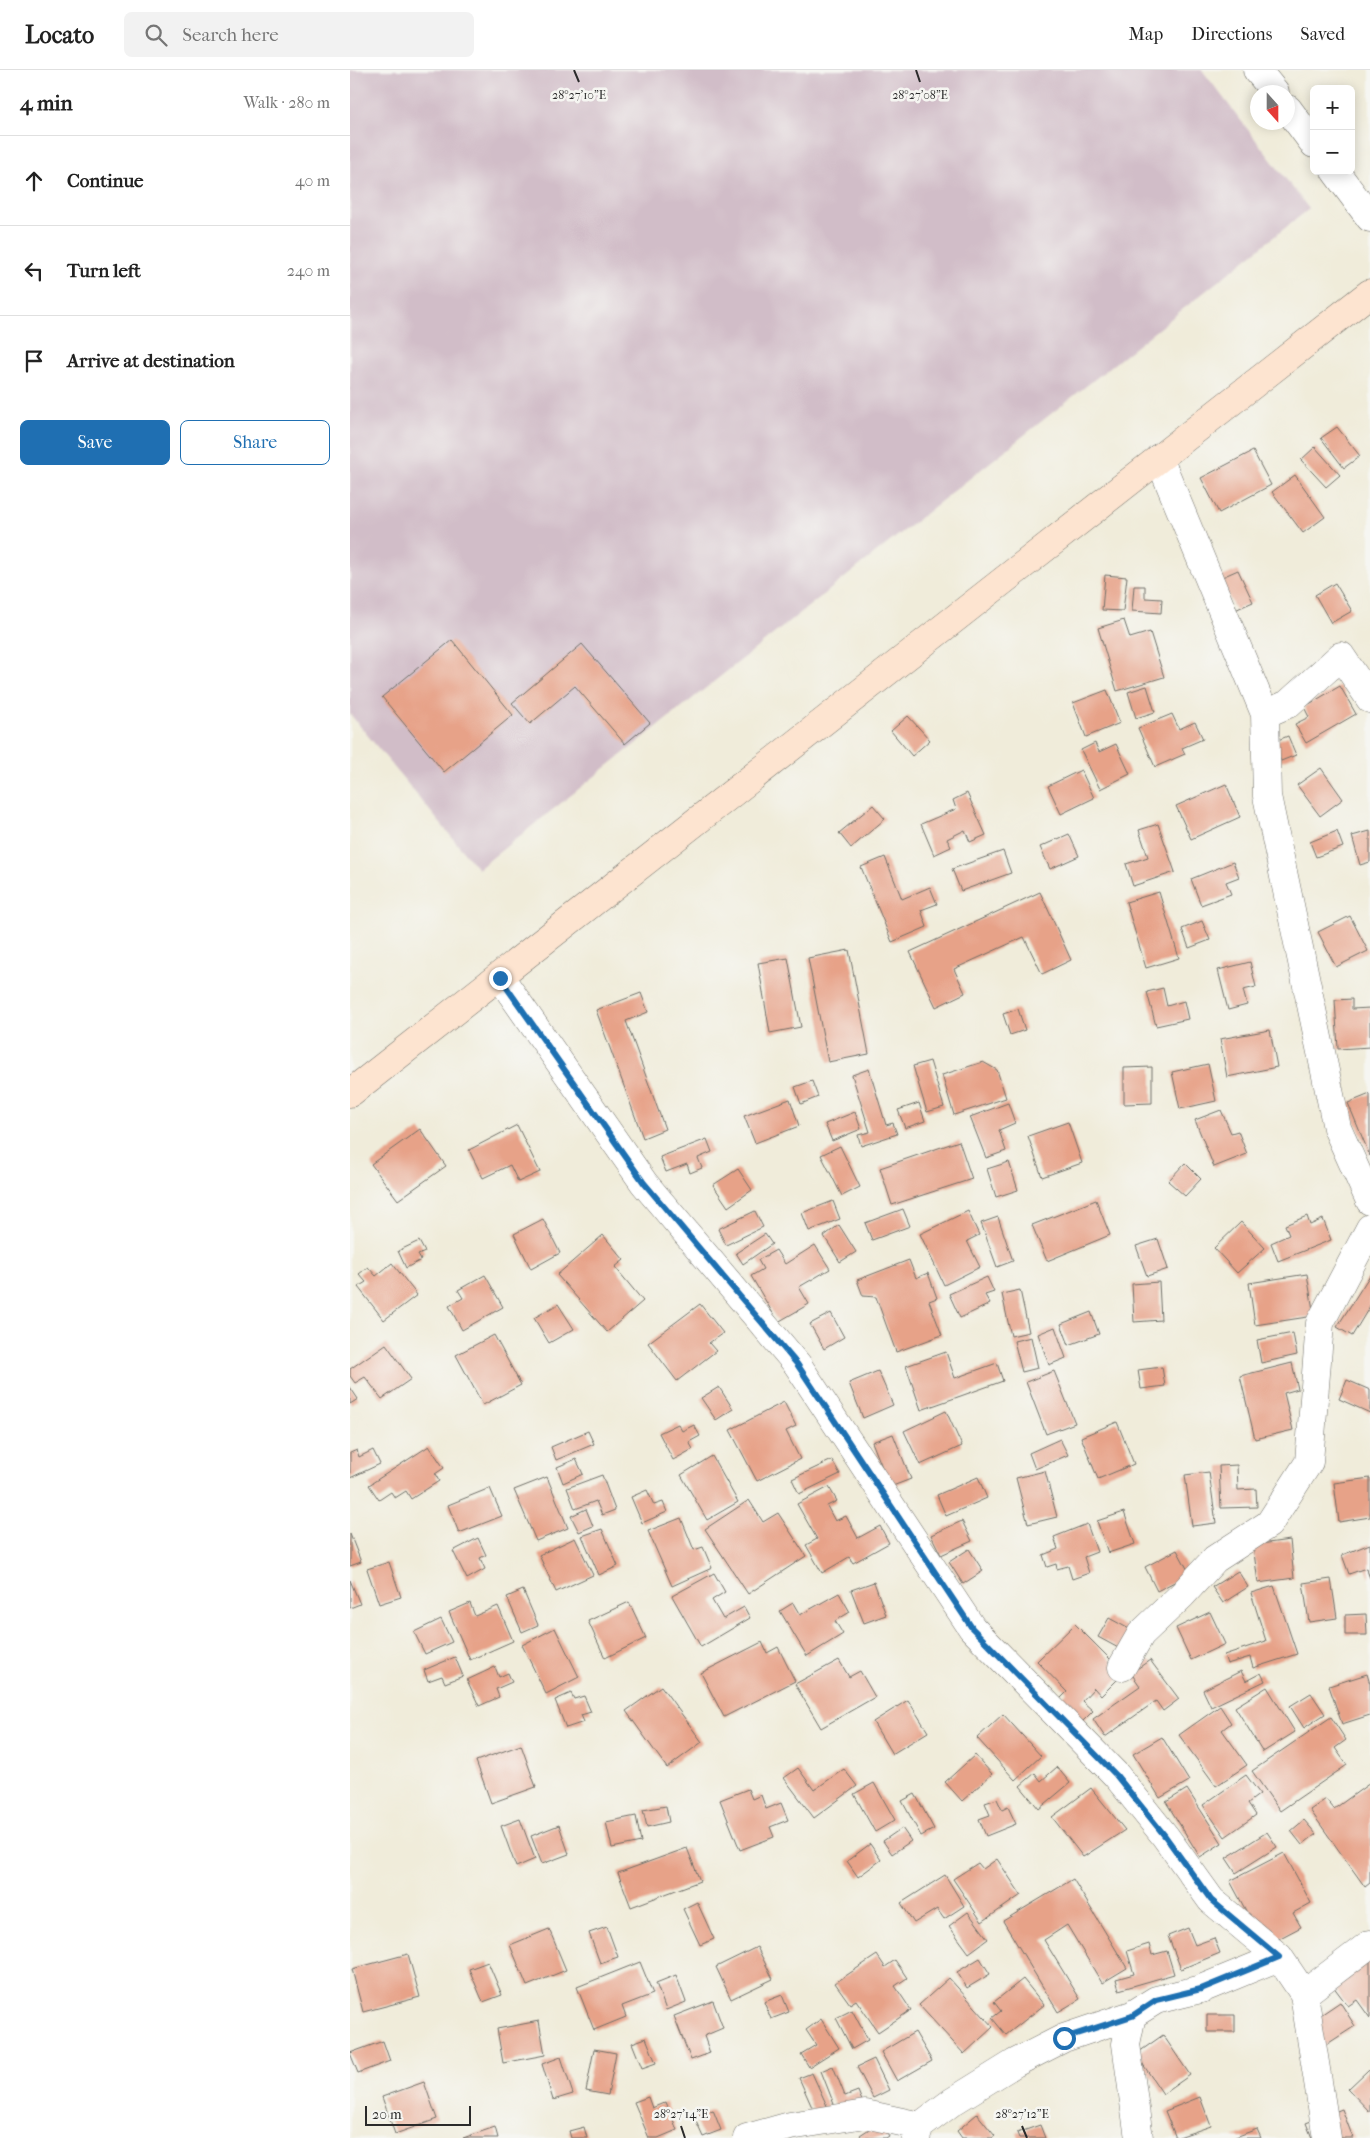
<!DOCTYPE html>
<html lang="en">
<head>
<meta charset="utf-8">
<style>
  :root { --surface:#fff; --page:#f2f2f2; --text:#222; --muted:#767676; --line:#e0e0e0; --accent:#1f6fb2 }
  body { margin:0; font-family:"IM FELL French Canon",serif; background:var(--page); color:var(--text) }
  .controls { position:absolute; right:15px; top:15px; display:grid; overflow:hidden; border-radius:8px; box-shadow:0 2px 12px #0003 }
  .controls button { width:45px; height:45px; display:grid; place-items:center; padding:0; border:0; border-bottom:1px solid var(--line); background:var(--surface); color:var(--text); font:25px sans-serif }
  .compass { position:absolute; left:900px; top:15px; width:45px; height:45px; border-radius:50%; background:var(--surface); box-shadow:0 2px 12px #0003; rotate:159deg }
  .scale { position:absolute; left:15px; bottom:12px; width:106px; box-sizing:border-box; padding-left:5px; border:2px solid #2b2b2b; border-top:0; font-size:14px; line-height:18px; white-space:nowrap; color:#2b2b2b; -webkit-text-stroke:4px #f6f6f2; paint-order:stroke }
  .stop { position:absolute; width:15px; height:15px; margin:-11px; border:4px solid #1f6fb2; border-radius:50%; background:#fff }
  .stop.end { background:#1f6fb2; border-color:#fff; box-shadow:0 1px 5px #0008 }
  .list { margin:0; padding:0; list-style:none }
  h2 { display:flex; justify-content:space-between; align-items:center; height:65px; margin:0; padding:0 20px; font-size:21px }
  h2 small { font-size:16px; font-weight:400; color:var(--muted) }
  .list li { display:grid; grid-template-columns:32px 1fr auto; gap:15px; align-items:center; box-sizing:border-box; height:90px; padding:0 20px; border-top:1px solid var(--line) }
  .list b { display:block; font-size:19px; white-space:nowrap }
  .list em { font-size:16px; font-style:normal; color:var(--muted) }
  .actions { display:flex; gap:10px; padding:15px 20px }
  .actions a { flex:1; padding:11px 0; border:1px solid var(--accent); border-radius:8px; text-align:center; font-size:18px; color:var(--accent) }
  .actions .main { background:var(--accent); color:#fff }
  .icon { flex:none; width:28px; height:28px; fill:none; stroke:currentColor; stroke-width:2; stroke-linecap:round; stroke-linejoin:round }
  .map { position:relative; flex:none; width:1020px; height:2068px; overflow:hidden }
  header { display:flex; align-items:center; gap:30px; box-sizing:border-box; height:70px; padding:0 25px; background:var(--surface); border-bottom:1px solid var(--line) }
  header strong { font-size:24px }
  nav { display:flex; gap:28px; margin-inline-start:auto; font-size:18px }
  .search { width:350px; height:45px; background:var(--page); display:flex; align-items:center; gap:12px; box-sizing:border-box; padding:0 18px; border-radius:8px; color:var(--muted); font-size:19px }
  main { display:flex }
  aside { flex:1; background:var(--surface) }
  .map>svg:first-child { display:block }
</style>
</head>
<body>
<header>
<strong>Locato</strong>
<div class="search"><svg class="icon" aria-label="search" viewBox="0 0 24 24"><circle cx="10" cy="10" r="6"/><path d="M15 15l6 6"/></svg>Search here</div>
<nav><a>Map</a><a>Directions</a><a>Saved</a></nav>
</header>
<main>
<aside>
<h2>4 min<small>Walk · 280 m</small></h2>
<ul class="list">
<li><svg class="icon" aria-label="ahead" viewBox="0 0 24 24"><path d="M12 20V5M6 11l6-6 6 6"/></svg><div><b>Continue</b></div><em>40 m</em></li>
<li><svg class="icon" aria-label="left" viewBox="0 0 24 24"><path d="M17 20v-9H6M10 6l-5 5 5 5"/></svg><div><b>Turn left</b></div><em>240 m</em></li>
<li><svg class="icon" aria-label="arrive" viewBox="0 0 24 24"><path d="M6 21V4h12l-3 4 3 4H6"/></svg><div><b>Arrive at destination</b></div></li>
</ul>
<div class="actions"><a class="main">Save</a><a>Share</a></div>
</aside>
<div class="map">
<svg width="1020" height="2068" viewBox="0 0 1020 2068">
  <rect width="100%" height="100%" fill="#f6f6f2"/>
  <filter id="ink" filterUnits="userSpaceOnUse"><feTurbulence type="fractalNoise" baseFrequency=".02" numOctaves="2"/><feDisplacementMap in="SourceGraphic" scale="10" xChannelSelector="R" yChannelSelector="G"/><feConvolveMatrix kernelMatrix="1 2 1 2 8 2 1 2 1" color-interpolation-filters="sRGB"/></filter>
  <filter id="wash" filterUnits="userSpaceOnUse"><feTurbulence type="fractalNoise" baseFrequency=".0096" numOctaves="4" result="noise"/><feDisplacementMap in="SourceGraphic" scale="20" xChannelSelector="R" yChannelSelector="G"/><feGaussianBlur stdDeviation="1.12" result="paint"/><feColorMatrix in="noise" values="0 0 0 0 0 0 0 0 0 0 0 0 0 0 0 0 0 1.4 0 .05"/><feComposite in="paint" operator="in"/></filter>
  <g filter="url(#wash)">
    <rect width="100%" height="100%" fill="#f0ecda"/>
    <path fill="#d1bdc8" d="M0 0H852L959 139 128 799 0 644Z"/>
    <g id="blocks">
      <path fill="#e7a288" d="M987 357 1010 386 994 398 971 368Z
        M965 377 990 405 976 417 951 390Z
        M903 381 921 415 869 443 851 408Z
        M945 405 975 447 953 463 922 422Z
        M888 500 903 532 885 540 870 508Z
        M755 505 777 507 773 541 752 540Z
        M985 513 1002 541 981 553 965 525Z
        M784 516H795V528L812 529 811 543 782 541Z
        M774 550 780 568 800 562 814 607 767 621 748 558Z
        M102 570 163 645 94 702 32 627Z
        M232 574 300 653 275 674 225 616 180 654 162 633Z
        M797 616 805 642 786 648 778 622Z
        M990 616 1006 644 956 673 945 654 959 647 954 637Z
        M757 620 770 653 736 667 723 633Z
        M822 644 829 659 845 652 853 669 832 678 835 684 805 697 788 658Z
        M558 646 580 670 562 686 541 661Z
        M938 666 946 685 931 691 923 672Z
        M745 673 749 682 766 674 780 704 750 719 731 680Z
        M971 698 993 729 970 746 947 715Z
        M731 700 744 728 711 744 698 716Z
        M876 714 890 747 841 769 826 736Z
        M617 723 636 765 620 772 615 760 597 769 601 777 584 785 571 754 606 739 603 730Z
        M523 735 535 749 501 778 489 763Z
        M808 754 825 802 783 816 776 794 798 787 789 760Z
        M987 761 993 777 966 787 960 772Z
        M1020 761V792L1010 795 1002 766Z
        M719 764 729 786 700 799 690 777Z
        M653 781 661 803 611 821 602 799Z
        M535 787 552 829 580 817 587 834 571 840 577 857 542 872 511 797Z
        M883 792 889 807 876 812 881 824 851 835 841 809Z
        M690 822 721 890 692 904 674 867 604 899 615 923 586 937 560 882Z
        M809 822 829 888 796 898 776 832Z
        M1000 846 1018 881 986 897 968 862Z
        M852 851 860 870 839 878 832 859Z
        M499 880 519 984 478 992 458 888Z
        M438 888 451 957 420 963 408 893Z
        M900 892 906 917 893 920 897 935 878 940 868 900Z
        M813 918 817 936 834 931 838 949 806 956 797 922Z
        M291 923 298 942 276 951 315 1059 293 1068 246 940Z
        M1002 929V939L1020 938V977L988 979 985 930Z
        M668 939 675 960 660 965 653 944Z
        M920 960 927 997 877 1007 870 969Z
        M580 991 594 1037 577 1042 563 996Z
        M633 992 647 1000 656 1028 604 1045 592 1005Z
        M858 994 866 1031 830 1039 822 1002Z
        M802 997V1033L774 1034V998Z
        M519 999 536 1055 543 1053 547 1064 511 1076 508 1065 520 1062 502 1005Z
        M462 1011 468 1027 451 1034 445 1017Z
        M1020 1024V1086L998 1033Z
        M440 1029 449 1056 405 1073 394 1046Z
        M569 1033 575 1051 555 1058 548 1040Z
        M658 1033 665 1053 649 1060 656 1081 636 1088 620 1047Z
        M871 1040 881 1063 888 1061 897 1084 864 1097 845 1050Z
        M505 1042 511 1059 482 1071 475 1054Z
        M718 1052 732 1093 692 1107 678 1066Z
        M167 1055 190 1102 168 1112 160 1095 133 1108 119 1080Z
        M70 1059 96 1096 48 1130 21 1094Z
        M357 1069 362 1082 348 1088 352 1098 340 1103 337 1094 316 1102 310 1087Z
        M609 1071 622 1109 542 1135 530 1098Z
        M490 1076 510 1117 492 1126 471 1085Z
        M659 1092 668 1120 646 1127 637 1099Z
        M835 1093 851 1109 835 1126 818 1111Z
        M388 1099 402 1120 378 1137 363 1115Z
        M746 1130 760 1165 697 1191 682 1155Z
        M483 1131 490 1149 459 1161 452 1143Z
        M553 1139 560 1156 522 1170 515 1153Z
        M405 1141 413 1157 376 1175 368 1159Z
        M618 1141 629 1165 617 1171 630 1197 594 1215 570 1164Z
        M957 1146 960 1155 973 1149 981 1170 928 1191 921 1173 939 1165 935 1155Z
        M648 1147 663 1191 647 1197 631 1153Z
        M193 1149 210 1183 181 1199 164 1164Z
        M891 1152 915 1178 887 1203 864 1178Z
        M489 1155 506 1182 490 1192 474 1166Z
        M415 1164 422 1174 393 1194 386 1183Z
        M253 1165 274 1190 265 1197 293 1231 257 1262 207 1205Z
        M808 1169 818 1199 797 1206 786 1176Z
        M69 1171 75 1182 68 1185 71 1190 56 1198 48 1181Z
        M465 1175 480 1199 449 1217 459 1234 428 1252 401 1206 413 1199 408 1190 426 1180 435 1194Z
        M559 1190 566 1208 578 1203 587 1228 579 1231 592 1265 546 1282 526 1227 513 1226 507 1210Z
        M42 1193 67 1225 34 1250 8 1217 16 1212 9 1204 18 1197 26 1206Z
        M957 1204 964 1246 905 1255 899 1213Z
        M135 1205 153 1237 112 1260 99 1236 113 1228 108 1220Z
        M1020 1205V1236L1002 1266 987 1257Z
        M637 1207 644 1222 635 1225 640 1234 610 1248 599 1224Z
        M809 1212 811 1250 784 1252 782 1214Z
        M670 1220 679 1262 661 1266 652 1224Z
        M208 1234 224 1259 199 1273 184 1248Z
        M350 1234 373 1263 359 1273 366 1281 327 1311 298 1273Z
        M741 1242 749 1264 719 1275 711 1254Z
        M481 1243 494 1267 474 1279 460 1254Z
        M705 1257 716 1288 699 1295 688 1264Z
        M943 1263 947 1285 911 1293 907 1270Z
        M144 1265 171 1315 133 1335 106 1285Z
        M681 1267 688 1298 672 1302 664 1271Z
        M36 1274 61 1309 32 1329 15 1307 5 1313 0 1306V1299Z
        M596 1282 605 1308 647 1293 653 1311 571 1340 556 1296Z
        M942 1293 948 1319 934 1323 943 1360 905 1369 890 1306Z
        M812 1297 815 1316 791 1319 788 1300Z
        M528 1301 543 1335 513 1348 499 1313Z
        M704 1301 725 1353 696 1364 676 1312Z
        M997 1310 1020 1320V1343L989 1329Z
        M0 1317 8 1329 0 1334Z
        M369 1317 383 1339 366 1350 351 1328Z
        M434 1332 446 1356 436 1361 450 1389 407 1411 380 1360Z
        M596 1341 612 1376 570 1395 554 1361Z
        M767 1352 784 1394 748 1409 731 1367Z
        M328 1354 332 1361 344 1355 350 1366 339 1372 343 1379 323 1390 309 1363Z
        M238 1361 244 1374 206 1390 201 1377Z
        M543 1364 561 1409 540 1417 522 1372Z
        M710 1369 718 1385 685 1399 679 1383Z
        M79 1376 94 1398 85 1404 89 1411 61 1429 56 1421 45 1428 41 1422 29 1430 19 1415Z
        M7 1380 9 1387 23 1380 30 1394 0 1408V1383Z
        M362 1386 388 1432 357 1450 331 1405Z
        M226 1389 233 1404 213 1413 207 1397Z
        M482 1390 490 1404 449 1424 442 1409Z
        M887 1395 888 1420 906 1419 907 1437 871 1438 869 1396Z
        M695 1401 707 1447 678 1454 666 1408Z
        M859 1402 866 1453 842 1456 835 1405Z
        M252 1405 265 1440 252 1445 246 1431 225 1439 217 1418Z
        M197 1407 218 1458 186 1471 164 1420Z
        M628 1407 637 1428 596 1446 587 1425Z
        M1020 1408V1447L989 1452 984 1413Z
        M479 1417 487 1431 477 1436 485 1451 496 1446 508 1468 530 1456 539 1473 503 1493 499 1487 472 1503 456 1475 467 1469 447 1434Z
        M140 1418 152 1446 109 1463 98 1435Z
        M297 1420 304 1435 313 1432 317 1442 292 1453 281 1427Z
        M399 1430 413 1452 428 1443 456 1486 398 1524 355 1459Z
        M236 1439 243 1456 229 1462 221 1446Z
        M774 1442 785 1474 758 1483 747 1451Z
        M331 1448 344 1480 353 1477 362 1498 322 1516 298 1461Z
        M612 1451 622 1471 591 1485 581 1465Z
        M737 1454 747 1482 734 1487 739 1503 722 1509 718 1496 707 1499 706 1494 697 1497 693 1485 708 1479 704 1467Z
        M252 1459 268 1496 249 1505 232 1466Z
        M0 1464 11 1492 0 1496Z
        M128 1468 136 1485 130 1488 135 1499 117 1509 103 1481Z
        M225 1468 243 1505 206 1522 189 1485Z
        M940 1470 944 1508 908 1513 903 1475Z
        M1020 1474V1508L1016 1498 999 1504 992 1485Z
        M619 1479 633 1501 613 1514 599 1492Z
        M827 1480 840 1504 807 1521 795 1497Z
        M39 1492 51 1527 29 1534 17 1499Z
        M888 1501 898 1517 873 1533 862 1517Z
        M364 1503 375 1522 362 1530 373 1549 394 1537 400 1548 351 1577 322 1526Z
        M981 1509 987 1548 959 1552 953 1513Z
        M0 1510 10 1534 0 1538Z
        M524 1512 536 1545 514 1553 501 1520Z
        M924 1516 947 1584 903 1598 900 1587 877 1594 874 1585 916 1571 901 1523Z
        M173 1520 188 1555 172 1562 157 1527Z
        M489 1523 500 1542 485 1551 493 1564 457 1586 430 1541 443 1533 450 1545Z
        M279 1532 296 1568 255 1588 238 1551Z
        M120 1533 125 1546 148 1536 163 1571 120 1590 99 1542Z
        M860 1542 875 1574 841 1590 826 1558Z
        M1016 1544 1017 1565H995V1545Z
        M759 1548 783 1561 772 1580 748 1567Z
        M91 1549 102 1572 75 1584 64 1562Z
        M725 1554 774 1603 751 1626 744 1618 732 1631 743 1641 729 1655 706 1633 717 1622 687 1591Z
        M205 1558 229 1607 196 1624 172 1575Z
        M412 1572 417 1583 428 1577 445 1611 374 1647 351 1603Z
        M105 1587 113 1606 95 1613 92 1606 78 1611 74 1600Z
        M489 1590 499 1607 510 1601 525 1627 471 1658 445 1614Z
        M800 1590 829 1629 813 1641 806 1631 755 1667 743 1649 790 1616 781 1603Z
        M145 1597 149 1607 158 1603 162 1612 146 1619 149 1627 129 1636 117 1610Z
        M891 1601 896 1611 911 1603 915 1611 861 1637 853 1620Z
        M1017 1604 1020 1614V1645L992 1654 979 1616Z
        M311 1616 352 1672 317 1698 276 1641Z
        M917 1617 945 1662 913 1682 885 1637Z
        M221 1623 224 1629 234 1626 241 1642 231 1645 234 1652 216 1658 205 1630Z
        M961 1623 975 1644 954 1658 940 1636Z
        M558 1630 578 1662 542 1684 523 1652Z
        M870 1636 881 1653 872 1660 897 1695 866 1716 829 1665Z
        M653 1644 691 1686 665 1710 627 1668Z
        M981 1647 996 1670 985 1678 997 1695 930 1741 902 1701Z
        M812 1667 839 1711 810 1728 783 1684Z
        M171 1675 186 1717 141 1733 126 1691Z
        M625 1685 642 1704 612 1731 595 1712Z
        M707 1697 720 1713 689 1739 670 1716 685 1703 691 1711Z
        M448 1698 464 1720 494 1699 507 1716 464 1748 434 1708Z
        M896 1705 910 1724 898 1733 906 1745 875 1767 853 1735Z
        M524 1713 545 1750 525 1762 504 1724Z
        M1020 1713V1813L1015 1817 960 1740 976 1729 984 1739Z
        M741 1718 775 1760 733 1787 702 1747Z
        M398 1719 402 1729 411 1725 416 1739 431 1733 438 1750 420 1757 424 1767 390 1780 370 1730Z
        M837 1719 872 1773 850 1787 816 1732Z
        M565 1724 584 1759 571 1766 552 1731Z
        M647 1729 652 1740 658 1737 666 1754 636 1766 629 1749 640 1745 635 1733Z
        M316 1736 319 1752 297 1757 293 1740Z
        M286 1746 291 1772 262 1778 256 1752Z
        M170 1749 185 1789 166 1797 151 1756Z
        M954 1750 966 1764 952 1775 941 1761Z
        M209 1755 219 1784 192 1794 181 1766Z
        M552 1758 561 1771 542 1784 533 1771Z
        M917 1762 927 1777 886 1803 876 1788Z
        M520 1774 531 1790 508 1807 497 1791Z
        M337 1778 350 1811 281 1837 268 1803Z
        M934 1783 961 1833 943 1843 951 1857 915 1876 880 1811Z
        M647 1789 671 1825 632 1852 603 1809 628 1793 633 1799Z
        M595 1805 614 1836 594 1849 587 1839 564 1853 551 1833Z
        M723 1809 777 1898 752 1913 717 1855 694 1870 730 1929 708 1942 653 1851Z
        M347 1832 364 1869 350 1875 333 1839Z
        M618 1842 638 1869 619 1883 599 1856Z
        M257 1857 268 1887 250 1893 239 1863Z
        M838 1858 845 1875 864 1868 870 1883 831 1899 818 1866Z
        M199 1859 216 1900 177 1916 160 1875Z
        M799 1874 802 1885 817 1881 824 1904 769 1920 766 1909 784 1904 777 1881Z
        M407 1877 423 1909 381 1929 366 1897Z
        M1020 1883V1948L1007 1930 998 1936 980 1912Z
        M58 1884 70 1927 13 1942 2 1899Z
        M527 1885 535 1897 545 1890 557 1908 545 1916 561 1940 528 1962 506 1930 500 1934 485 1913Z
        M630 1888 640 1904 617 1918 607 1902Z
        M138 1892 152 1925 133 1932 119 1899Z
        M290 1892 303 1924 272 1936 276 1947 244 1960 227 1917Z
        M326 1905 336 1932 316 1940 306 1913Z
        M599 1908 643 1957 614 1984 569 1935Z
        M673 1909 694 1935 656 1965 642 1948 651 1941 644 1932Z
        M432 1925 439 1942 421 1949 414 1932Z
        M363 1931 373 1958 354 1966 360 1983 341 1990 324 1946Z
        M990 1932 1005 1956 965 1982 950 1959Z
        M502 1940 518 1970 502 1979 486 1948Z
        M857 1945H885V1962H857Z
        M471 1949 489 1978 459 1997 451 1984 466 1975 456 1960Z
        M189 1951 195 1985 153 1993 147 1959Z
        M565 1962 582 1991 547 2011 531 1982Z
        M813 1965 840 2005 813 2024 786 1984Z
        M296 1968 306 1993 292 1998 282 1973Z
        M33 1971 40 1991 8 2003 0 1983Z
        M244 1979 266 1983 258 2025 236 2021Z
        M211 1987 223 2024 203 2030 192 1994Z
        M524 1989 539 2020 523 2028 507 1997Z
        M483 1996 495 2026 508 2021 512 2031 487 2042 471 2001Z
        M1018 2000 1020 2002V2042L998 2019Z
        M462 2003 478 2038 465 2044 449 2008Z
        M74 2012 87 2049 45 2064 32 2027Z
        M298 2027 302 2038 316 2032 327 2060 308 2068H299L284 2032Z
        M850 2027 861 2056 826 2068 815 2041Z
        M992 2039 1003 2068H962L956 2053Z
        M363 2040 371 2060 353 2067 344 2047Z
        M627 2044 645 2066 642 2068H612L607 2061Z
        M530 2052 539 2066 536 2068H512L510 2065Z
        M690 2055 695 2068H669L667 2063Z
        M145 2057 148 2068H113Z
        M234 2057 237 2068H221L219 2061Z
        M907 2059 911 2068H883Z"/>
    </g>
  </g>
  <g filter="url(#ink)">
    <use href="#blocks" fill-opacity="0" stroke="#706f68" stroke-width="1"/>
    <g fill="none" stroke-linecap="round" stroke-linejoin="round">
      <g stroke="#706f68" stroke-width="29">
        <path id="minor" d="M907 0 925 22
          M938 39 964 74
          M985 101 1020 148
          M809 388 915 644 917 726 987 1058 1020 1131
          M915 644 938 634 991 586 1020 629
          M150 907 294 1113 447 1294 622 1558 766 1705 815 1766 861 1830 929 1887 954 1924 977 2068
          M772 1597 791 1564 832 1525 865 1489 919 1454 959 1392 970 1253 1020 1158
          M954 1924 1020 1874
          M397 2068 440 2056 515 2044 570 2056
          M566 2068 570 2056 602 2032 665 1993 714 1968 782 1945
          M789 2068 776 1974 782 1945 806 1930 851 1919 929 1887"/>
      </g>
      <g stroke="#706f68" stroke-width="29">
        <path id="secondary" d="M0 1023 1020 223"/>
      </g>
      <use href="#minor" stroke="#fff" stroke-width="28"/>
      <use href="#secondary" stroke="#fde4d0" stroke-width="28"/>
    </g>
  </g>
  <g fill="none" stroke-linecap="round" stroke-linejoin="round" filter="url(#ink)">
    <path stroke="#1f6fb2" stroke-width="6" d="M150 908 294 1113 447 1294 622 1558 766 1705 815 1766 861 1830 929 1887 851 1919 806 1930 782 1946 714 1968"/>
  </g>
  <path fill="none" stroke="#2b2b2b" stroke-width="2" d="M224 0 229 12M566 0 570 12M331 2056 335 2068M672 2056 677 2068"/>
  <g font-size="12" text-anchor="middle" fill="#2b2b2b" stroke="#f6f6f2" stroke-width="5" stroke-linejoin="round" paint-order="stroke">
    <text x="229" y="29">28°27'10"E</text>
    <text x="570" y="29">28°27'08"E</text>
    <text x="331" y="2048">28°27'14"E</text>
    <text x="672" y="2048">28°27'12"E</text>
  </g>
</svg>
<div class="controls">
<button>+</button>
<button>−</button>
</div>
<svg class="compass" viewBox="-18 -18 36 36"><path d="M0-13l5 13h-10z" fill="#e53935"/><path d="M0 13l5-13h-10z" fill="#767676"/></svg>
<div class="scale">20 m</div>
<div class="stop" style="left:714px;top:1968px"></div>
<div class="stop end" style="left:150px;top:908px"></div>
</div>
</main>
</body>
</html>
